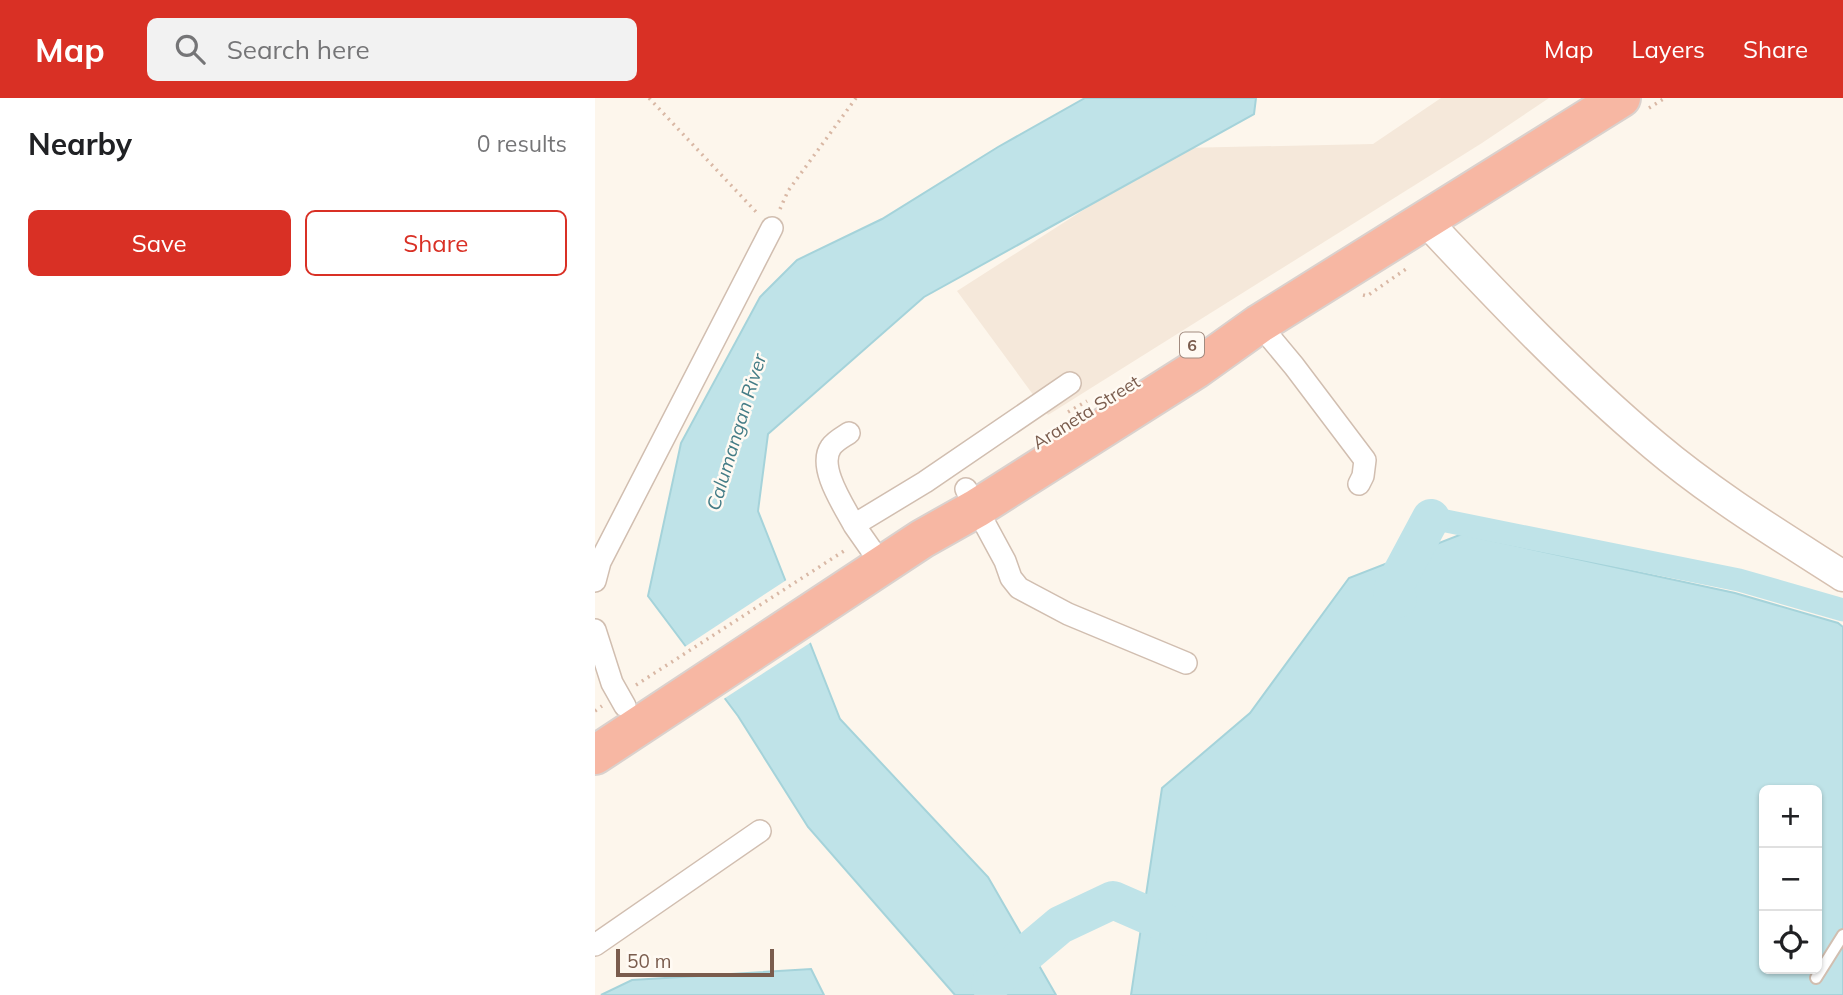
<!DOCTYPE html>
<html lang="en">
<head>
<meta charset="utf-8">
<style>
  :root { --surface:#fff; --page:#f2f2f2; --text:#202124; --muted:#757577; --line:#e0e0e0; --accent:#d93025 }
  body { margin:0; font-family:Mulish,sans-serif; background:var(--page); color:var(--text) }
  .controls { position:absolute; right:21px; bottom:21px; display:grid; overflow:hidden; border-radius:10px; box-shadow:0 2px 5px #0004 }
  .controls button { width:63px; height:63px; display:grid; place-items:center; padding:0; border:0; border-bottom:2px solid var(--line); background:var(--surface); color:var(--text); font:35px sans-serif }
  .scale { position:absolute; left:21px; bottom:18px; width:158px; box-sizing:border-box; padding-left:7px; border:4px solid #7a5c4d; border-top:0; font-size:19px; line-height:24px; white-space:nowrap; color:#7a5c4d; -webkit-text-stroke:5px #fffaf3; paint-order:stroke }
  .list { margin:0; padding:0; list-style:none }
  h2 { display:flex; justify-content:space-between; align-items:center; height:91px; margin:0; padding:0 28px; font-size:30px }
  h2 small { font-size:23px; font-weight:400; color:var(--muted) }
  .actions { display:flex; gap:14px; padding:21px 28px }
  .actions a { flex:1; padding:16px 0; border:2px solid var(--accent); border-radius:10px; text-align:center; font-size:24px; color:var(--accent) }
  .actions .main { background:var(--accent); color:#fff }
  .icon { flex:none; width:38px; height:38px; fill:none; stroke:currentColor; stroke-width:2; stroke-linecap:round; stroke-linejoin:round }
  .map { position:relative; flex:none; width:1248px; height:897px; overflow:hidden }
  header { display:flex; align-items:center; gap:42px; box-sizing:border-box; height:98px; padding:0 35px; background:var(--accent); color:#fff }
  header strong { font-size:33px }
  nav { display:flex; gap:38px; margin-inline-start:auto; font-size:24px }
  .search { width:490px; height:63px; background:var(--page); display:flex; align-items:center; gap:18px; box-sizing:border-box; padding:0 24px; border-radius:10px; color:var(--muted); font-size:26px }
  main { display:flex }
  aside { flex:1; background:var(--surface) }
  .map>svg:first-child { display:block }
</style>
</head>
<body>
<header>
<strong>Map</strong>
<div class="search"><svg class="icon" aria-label="search" viewBox="0 0 24 24"><circle cx="10" cy="10" r="6"/><path d="M15 15l6 6"/></svg>Search here</div>
<nav><a>Map</a><a>Layers</a><a>Share</a></nav>
</header>
<main>
<aside>
<h2>Nearby<small>0 results</small></h2>
<ul class="list">
</ul>
<div class="actions"><a class="main">Save</a><a>Share</a></div>
</aside>
<div class="map">
<svg width="1248" height="897" viewBox="0 0 1248 897">
  <rect width="100%" height="100%" fill="#fdf6ec"/>
  <path fill="#f5e8da" d="M846 0H954L887 45 453 317 362 193 585 50 778 46Z"/>
  <path fill="#bfe3e8" stroke="#a5d3da" stroke-width="2" fill-rule="evenodd" d="M490 0H661L659 16 329 199 173 336 163 413 245 621 393 779 461 897H360L213 729 143 618 53 498 86 345 165 199 202 162 287 121 403 49Z
    M867 436 1140 495 1243 525 1248 529V897H536L567 690 655 615 754 480ZM1169 692H1222V871H1169Z
    M216 871 229 897H6L37 882Z"/>
  <path fill="#fdf6ec" d="M193 481 218 543 127 602 88 550Z"/>
  <g fill="none" stroke-linecap="round" stroke-linejoin="round">
    <path stroke="#bfe3e8" stroke-width="23" d="M836 420 1144 482 1248 512"/>
    <path stroke="#bfe3e8" stroke-width="38" d="M803 501 797 493 836 420
      M395 886 465 827 518 802 580 829 593 839"/>
    <g stroke="#d1beb0" stroke-width="14">
      <path id="lane" d="M1221 880 1248 837"/>
    </g>
    <g stroke="#d1beb0" stroke-width="24">
      <path id="street" d="M659 220 699 268 770 362 768 378 764 386
        M254 335C248 339 240 343 236 349 222 369 249 408 259 427
        M371 391 410 463 416 480 424 490 473 516 591 565
        M287 467 259 427 330 384 475 285
        M0 483 5 464 177 130
        M0 532 17 585 30 608
        M0 847 165 733"/>
    </g>
    <g stroke="#d6c0b0" stroke-width="33">
      <path id="secondary" d="M831 123C904 201 978 279 1059 347 1118 397 1184 437 1248 478"/>
    </g>
    <g stroke="#dad1cd" stroke-width="42">
      <path id="highway" d="M0 657 327 441 382 410 601 271 664 226 1026 0"/>
    </g>
    <path stroke="#d9b8a5" stroke-width="3.5" stroke-dasharray="2 5" stroke-linecap="butt" d="M54 0 164 117
      M1054 10 1070 0
      M185 111 193 93 261 0
      M768 197 772 198 811 171
      M473 314 492 303
      M41 587 252 451
      M0 613 7 608"/>
    <use href="#lane" stroke="#fff" stroke-width="10"/>
    <use href="#street" stroke="#fff" stroke-width="21"/>
    <use href="#secondary" stroke="#fff" stroke-width="30"/>
    <use href="#highway" stroke="#f7b7a3" stroke-width="38"/>
  </g>
  <g text-anchor="middle" dominant-baseline="central" stroke-width="5" stroke-linejoin="round" paint-order="stroke">
    <rect fill="#fffaf3" stroke="#a28b7f" stroke-width="2" x="585" y="234.5" width="24" height="25" rx="5"/>
    <g font-size="16" font-weight="bold" fill="#7a5c4d">
      <text x="597" y="247">6</text>
    </g>
    <g font-size="18" fill="#7a5c4d" stroke="#fffaf3">
      <text transform="translate(491 314) rotate(-32)">Araneta Street</text>
    </g>
    <g font-size="19" font-style="italic" fill="#437c86" stroke="#fffaf3">
      <text transform="translate(141 334) rotate(-73)">Calumangan River</text>
    </g>
  </g>
</svg>
<div class="controls">
<button>+</button>
<button>−</button>
<button><svg class="icon" aria-label="locate" viewBox="0 0 24 24"><circle cx="12" cy="12" r="6"/><path d="M12 2v4M12 18v4M2 12h4M18 12h4"/></svg></button>
</div>
<div class="scale">50 m</div>
</div>
</main>
</body>
</html>
